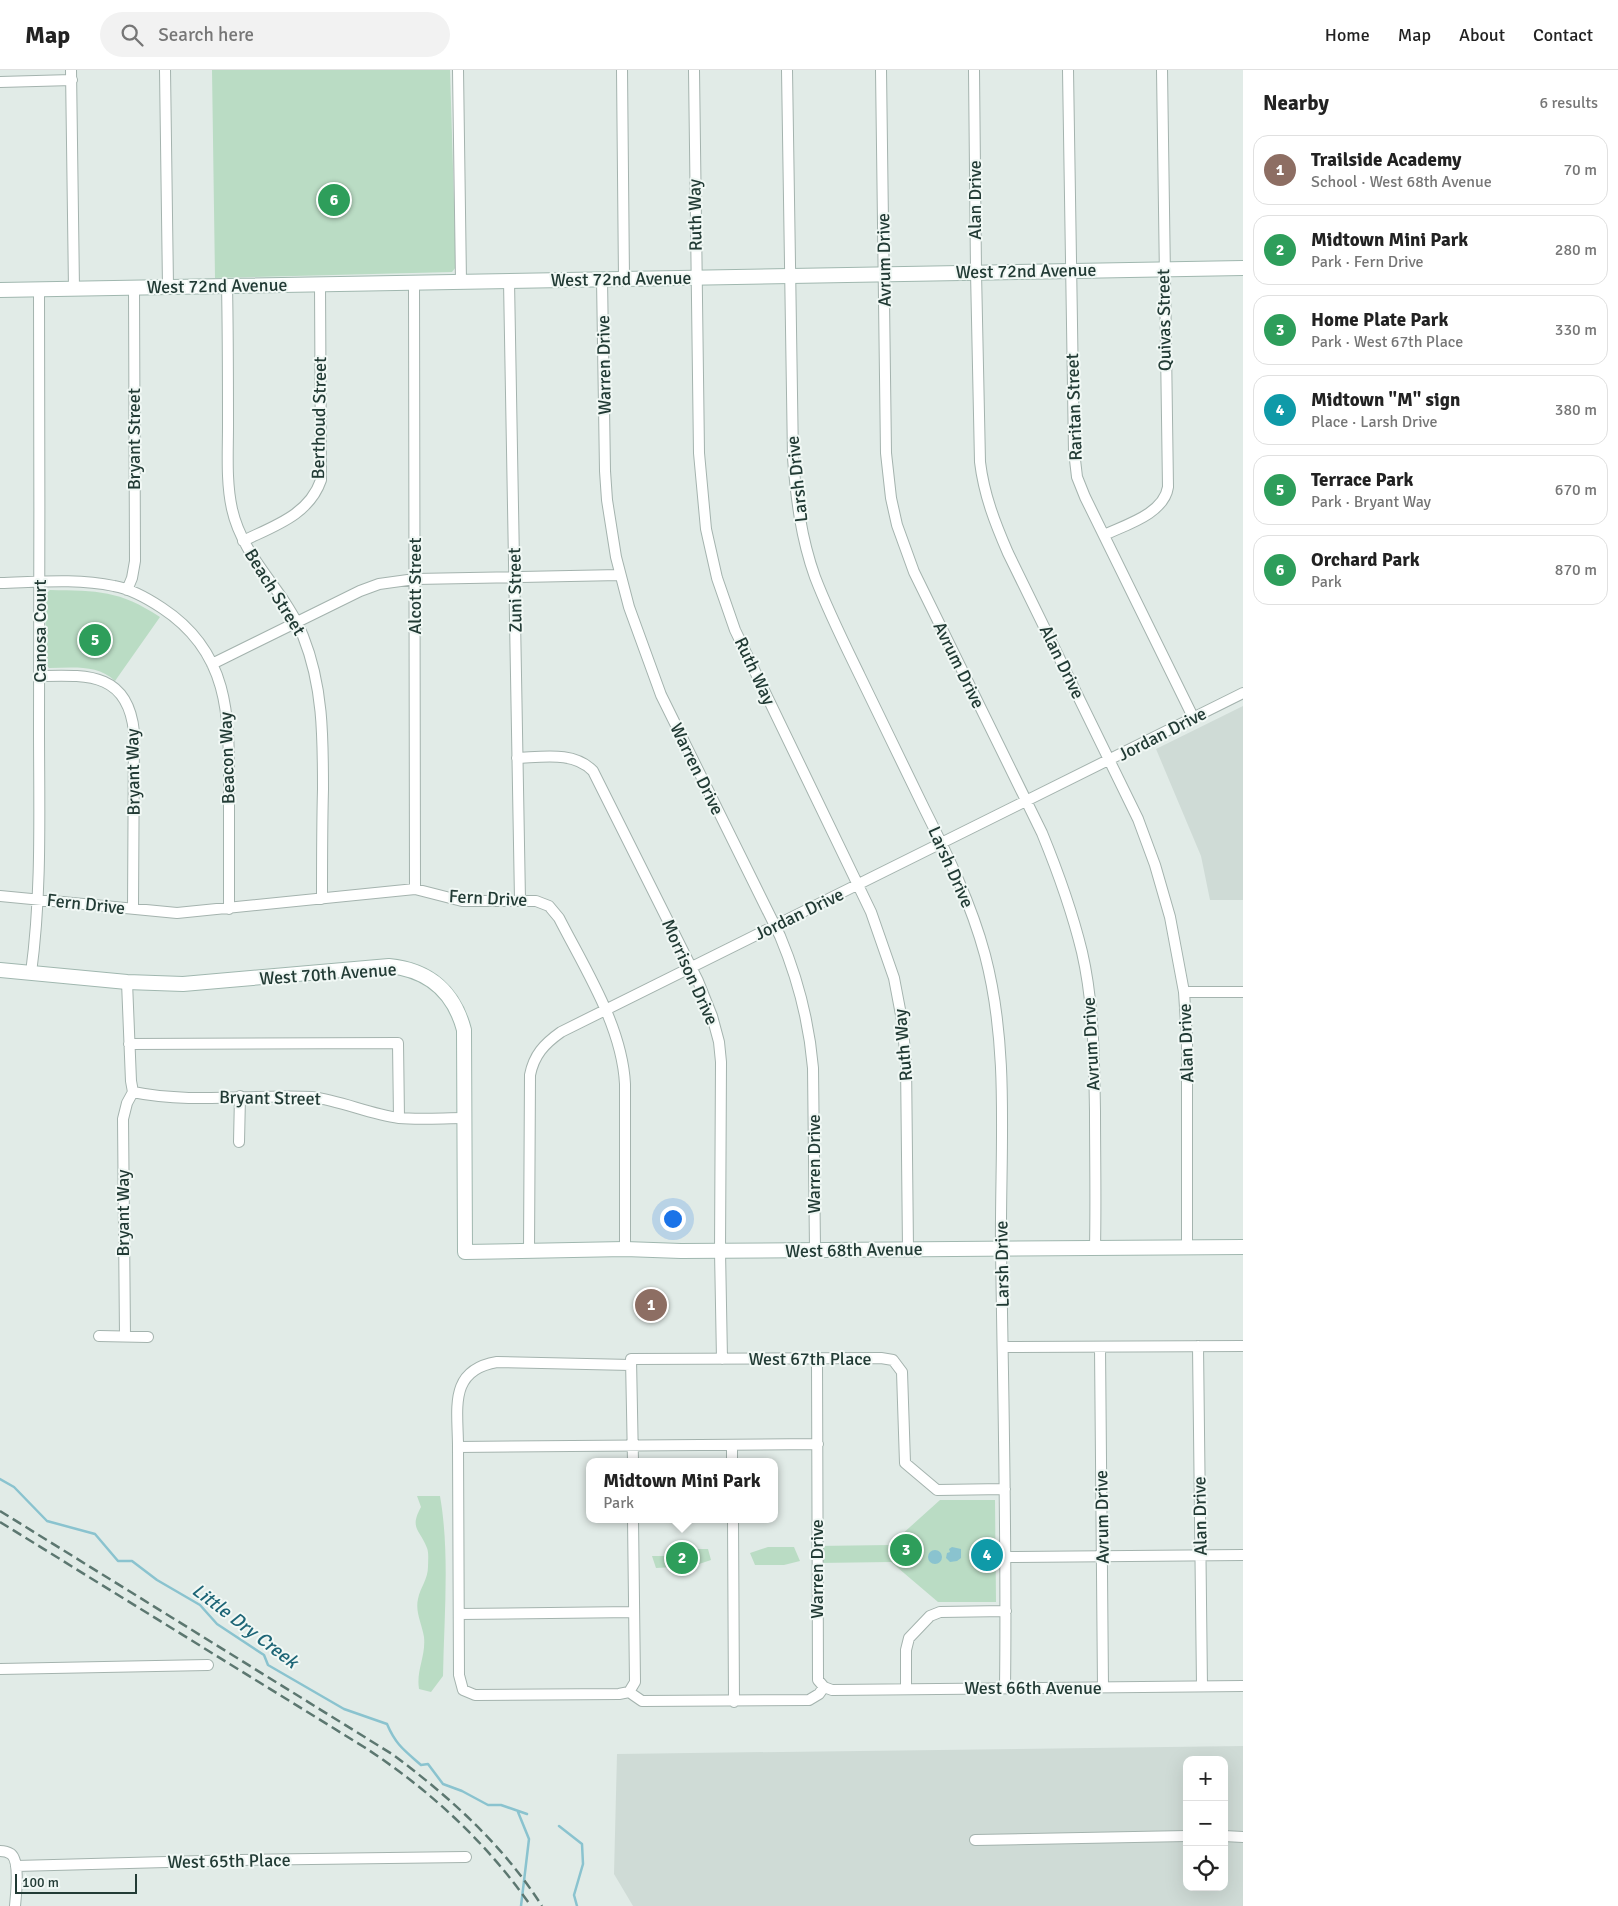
<!DOCTYPE html>
<html lang="en">
<head>
<meta charset="utf-8">
<style>
  :root { --surface:#fff; --page:#f2f2f2; --text:#222; --muted:#767676; --line:#e0e0e0; --accent:#7e4e3c }
  body { margin:0; font-family:Signika,sans-serif; background:var(--page); color:var(--text) }
  .controls { position:absolute; right:15px; bottom:15px; display:grid; overflow:hidden; border-radius:10px; box-shadow:0 5px 20px #0002 }
  .controls button { width:45px; height:45px; display:grid; place-items:center; padding:0; border:0; border-bottom:1px solid var(--line); background:var(--surface); color:var(--text); font:25px sans-serif }
  .scale { position:absolute; left:15px; bottom:12px; width:122px; box-sizing:border-box; padding-left:5px; border:2px solid #223b35; border-top:0; font-size:14px; line-height:18px; white-space:nowrap; color:#223b35; -webkit-text-stroke:4px #f1f8f5; paint-order:stroke }
  .you { position:absolute; left:672px; top:1148px; width:18px; height:18px; margin:-12px; border:4px solid #fff; border-radius:50%; background:#1a73e8; box-shadow:0 0 0 8px #1a73e833 }
  .badge { display:grid; place-items:center; width:32px; height:32px; border-radius:50%; background:var(--accent); color:#fff; font-size:16px; font-weight:700 }
  .pin { position:absolute; translate:-50% -50%; border:2px solid #fff; box-shadow:0 1px 5px #0006 }
  .popup { position:absolute; left:586px; top:1388px; width:192px; height:65px; box-sizing:border-box; display:grid; place-content:center; border-radius:10px; background:var(--surface); filter:drop-shadow(0 1px 4px #0005); font-size:16px; white-space:nowrap; color:var(--muted) }
  .popup b { font-size:19px; color:var(--text) }
  .popup::after { content:''; position:absolute; left:50%; top:100%; margin-left:-10px; border:10px solid transparent; border-top-color:var(--surface) }
  .list { margin:0; padding:0; list-style:none }
  h2 { display:flex; justify-content:space-between; align-items:center; height:65px; margin:0; padding:0 20px; font-size:21px }
  h2 small { font-size:16px; font-weight:400; color:var(--muted) }
  .list li { display:grid; grid-template-columns:32px 1fr auto; gap:15px; align-items:center; box-sizing:border-box; height:70px; margin:0 10px 10px; padding:0 10px; border:1px solid var(--line); border-radius:15px }
  .list b { display:block; font-size:19px; white-space:nowrap }
  .list p { margin:0; font-size:16px; white-space:nowrap; color:var(--muted) }
  .list em { font-size:16px; font-style:normal; color:var(--muted) }
  .icon { flex:none; width:28px; height:28px; fill:none; stroke:currentColor; stroke-width:2; stroke-linecap:round; stroke-linejoin:round }
  .map { position:relative; flex:none; width:1243px; height:1836px; overflow:hidden }
  header { display:flex; align-items:center; gap:30px; box-sizing:border-box; height:70px; padding:0 25px; background:var(--surface); border-bottom:1px solid var(--line) }
  header strong { font-size:24px }
  nav { display:flex; gap:28px; margin-inline-start:auto; font-size:18px }
  .search { width:350px; height:45px; background:var(--page); display:flex; align-items:center; gap:12px; box-sizing:border-box; padding:0 18px; border-radius:28px; color:var(--muted); font-size:19px }
  main { display:flex }
  aside { flex:1; background:var(--surface) }
  .map>svg:first-child { display:block }
</style>
</head>
<body>
<header>
<strong>Map</strong>
<div class="search"><svg class="icon" aria-label="search" viewBox="0 0 24 24"><circle cx="10" cy="10" r="6"/><path d="M15 15l6 6"/></svg>Search here</div>
<nav><a>Home</a><a>Map</a><a>About</a><a>Contact</a></nav>
</header>
<main>
<div class="map">
<svg width="1243" height="1836" viewBox="0 0 1243 1836">
  <rect width="100%" height="100%" fill="#e1ebe7"/>
  <path fill="#cfdbd6" fill-rule="evenodd" d="M1243 636V830H1210L1201 786 1156 679Z
    M1243 1676V1836H633L614 1804 617 1684ZM1187 1690H1224V1817H1187Z"/>
  <path fill="#badcc4" d="M212 0H450L456 197 452 202 215 208Z
    M50 520C98 521 119 520 160 547L115 611C97 594 72 598 49 598L45 593 46 524Z
    M417 1426H440C450 1483 444 1547 443 1606L431 1622 419 1619C416 1600 426 1586 424 1567 422 1554 415 1542 418 1529 420 1518 428 1509 428 1497 428 1491 429 1483 427 1478 420 1459 409 1459 421 1437Z
    M940 1430H995L996 1532H938L891 1492 817 1493V1476L890 1475Z
    M768 1477H794L800 1491 784 1495H755L750 1483Z
    M687 1479H708L711 1490 693 1496 656 1498 652 1486H671Z"/>
  <path fill="#8ac3cf" d="M952 1477 961 1479V1488L957 1491 950 1492 946 1488 947 1483 950 1482 949 1479Z
    M928 1487a7 7 0 1 1 14 0a7 7 0 1 1-14 0Z"/>
  <g fill="none" stroke-linecap="round" stroke-linejoin="round">
    <path stroke="#8ac3cf" stroke-width="2.5" d="M0 1409 14 1417 47 1451 95 1464 118 1491H132L157 1510 200 1535 217 1554 264 1585 268 1595 344 1639 387 1654C396 1675 404 1680 421 1695L428 1694 443 1714 462 1721 488 1735H501L527 1744
      M518 1742 529 1769 521 1836
      M559 1756 582 1774 583 1794 574 1825 577 1836"/>
    <g stroke="#a4b3ae" stroke-width="12">
      <path id="street" d="M71 0 74 219
        M165 0 168 217
        M458 0 461 212
        M622 0 624 209
        M694 0 699 383 706 459 717 508 735 560 871 842 894 908 902 950 906 992 908 1179
        M787 0 793 388C796 428 801 468 815 507 828 541 844 573 860 606 881 650 903 694 924 738 948 786 971 833 985 885 1010 980 1000 1080 1001 1177 1003 1324 1007 1471 1005 1618
        M881 0 886 383 891 428 897 455 914 502 1042 763C1058 802 1072 841 1082 882 1094 934 1094 988 1095 1041 1095 1087 1096 1132 1095 1178
        M974 0 976 202 980 392C984 425 995 453 1008 483L1138 749 1155 795 1170 847 1184 922 1187 969V1178
        M1068 0 1074 381 1077 407 1085 427 1193 647
        M0 12 72 10
        M602 209 605 401 607 430 616 487 629 537 661 625 780 866C798 909 809 951 813 998L815 1180
        M509 211 520 830
        M414 212 415 819
        M227 216C228 262 228 309 228 356 228 383 226 412 232 439 243 489 285 520 303 566 323 616 323 666 323 719 322 755 322 792 322 829
        M1104 465C1125 455 1164 444 1168 417L1162 0
        M243 471C274 456 309 445 321 410L320 214
        M0 513C37 512 77 508 114 516 131 519 147 528 162 538 232 584 229 650 229 725 229 763 229 801 229 839
        M127 520 132 508 135 491 134 217
        M212 594 360 521 379 514 415 509 620 505
        M40 606C87 605 128 602 134 662L133 839
        M517 688C543 687 574 681 593 701L698 911 712 946 719 972 721 992 720 1181 722 1289
        M0 826 177 843 415 819 462 831H536L549 836 559 848C585 899 622 956 625 1014V1179
        M31 903C42 822 39 739 39 658 40 512 39 365 39 219
        M127 912 131 1011 133 1022
        M1184 922H1243
        M129 974 398 973 399 1048
        M133 1022C191 1034 253 1024 312 1027 342 1031 369 1044 399 1048 420 1050 444 1048 465 1048
        M239 1072 240 1026
        M529 1180 530 1005C534 985 544 974 561 962L1243 623
        M99 1266 148 1267
        M125 1266 123 1049 127 1033 133 1022
        M1198 1276 1202 1616
        M1003 1277 1243 1276
        M1100 1277 1103 1617
        M817 1290 818 1610 824 1617 832 1620 1243 1616
        M732 1376V1392
        M458 1377C458 1339 448 1300 497 1292L631 1295
        M633 1392 631 1289 881 1288 893 1290 902 1302 905 1393 937 1420 1005 1419
        M633 1449 635 1612 629 1622 642 1631 809 1630 819 1624 824 1617
        M733 1449 734 1632
        M1006 1487 1243 1485
        M459 1544 634 1542
        M0 1599 208 1595
        M906 1619V1580L909 1568 930 1546 940 1542 1006 1541
        M629 1622 619 1624 475 1625 463 1620 459 1605 458 1377 818 1374
        M1224 1766 1243 1767
        M975 1770 1187 1766
        M0 1781C4 1781 8 1782 11 1784 20 1791 16 1825 15 1836
        M16 1796 242 1790 466 1787"/>
    </g>
    <g stroke="#a0b7af" stroke-width="16">
      <path id="secondary" d="M0 220 1243 198
        M0 900 127 912 183 914 389 896C429 900 454 922 464 960L465 1182 625 1179 681 1181 1243 1177"/>
    </g>
    <use href="#street" stroke="#fff" stroke-width="10"/>
    <use href="#secondary" stroke="#fff" stroke-width="14"/>
    <path stroke="#5c7770" stroke-width="2.5" stroke-dasharray="10 5" stroke-linecap="butt" d="M0 1441 392 1684C450 1727 503 1775 542 1836
      M0 1452 364 1677C430 1720 486 1772 531 1836"/>
  </g>
  <g text-anchor="middle" dominant-baseline="central" stroke-width="4" stroke-linejoin="round" paint-order="stroke">
    <g font-size="18" fill="#223b35" stroke="#f1f8f5">
      <text transform="translate(975 130) rotate(-90)">Alan Drive</text>
      <text transform="translate(695 145) rotate(-91)">Ruth Way</text>
      <text transform="translate(884 190) rotate(-91)">Avrum Drive</text>
      <text transform="translate(1026 201) rotate(-1)">West 72nd Avenue</text>
      <text transform="translate(621 209) rotate(-1)">West 72nd Avenue</text>
      <text transform="translate(217 216) rotate(-1)">West 72nd Avenue</text>
      <text transform="translate(1164 250) rotate(-91)">Quivas Street</text>
      <text transform="translate(604 295) rotate(-91)">Warren Drive</text>
      <text transform="translate(1074 337) rotate(-92)">Raritan Street</text>
      <text transform="translate(319 348) rotate(-89)">Berthoud Street</text>
      <text transform="translate(134 369) rotate(-90)">Bryant Street</text>
      <text transform="translate(797 409) rotate(-96)">Larsh Drive</text>
      <text transform="translate(415 516) rotate(-90)">Alcott Street</text>
      <text transform="translate(515 520) rotate(-91)">Zuni Street</text>
      <text transform="translate(275 522) rotate(58)">Beach Street</text>
      <text transform="translate(40 561) rotate(-90)">Canosa Court</text>
      <text transform="translate(1062 592) rotate(64)">Alan Drive</text>
      <text transform="translate(959 595) rotate(64)">Avrum Drive</text>
      <text transform="translate(755 601) rotate(65)">Ruth Way</text>
      <text transform="translate(1162 664) rotate(-27)">Jordan Drive</text>
      <text transform="translate(227 688) rotate(-92)">Beacon Way</text>
      <text transform="translate(697 699) rotate(64)">Warren Drive</text>
      <text transform="translate(133 702) rotate(-91)">Bryant Way</text>
      <text transform="translate(951 797) rotate(66)">Larsh Drive</text>
      <text transform="translate(488 828) rotate(3)">Fern Drive</text>
      <text transform="translate(86 834) rotate(6)">Fern Drive</text>
      <text transform="translate(799 844) rotate(-26)">Jordan Drive</text>
      <text transform="translate(690 902) rotate(66)">Morrison Drive</text>
      <text transform="translate(328 904) rotate(-4)">West 70th Avenue</text>
      <text transform="translate(1186 973) rotate(-92)">Alan Drive</text>
      <text transform="translate(1091 974) rotate(-93)">Avrum Drive</text>
      <text transform="translate(903 975) rotate(-95)">Ruth Way</text>
      <text transform="translate(270 1028) rotate(1)">Bryant Street</text>
      <text transform="translate(814 1094) rotate(-90)">Warren Drive</text>
      <text transform="translate(123 1143) rotate(-90)">Bryant Way</text>
      <text transform="translate(854 1180) rotate(-1)">West 68th Avenue</text>
      <text transform="translate(1002 1194) rotate(-91)">Larsh Drive</text>
      <text x="810" y="1289">West 67th Place</text>
      <text transform="translate(1200 1446) rotate(-91)">Alan Drive</text>
      <text transform="translate(1102 1447) rotate(-91)">Avrum Drive</text>
      <text transform="translate(817 1499) rotate(-90)">Warren Drive</text>
      <text x="1033" y="1618">West 66th Avenue</text>
      <text transform="translate(229 1791) rotate(-1)">West 65th Place</text>
    </g>
    <g font-size="19" font-style="italic" fill="#1d6576" stroke="#f1f8f5">
      <text transform="translate(245 1556) rotate(37)">Little Dry Creek</text>
    </g>
  </g>
</svg>
<div class="controls">
<button>+</button>
<button>−</button>
<button><svg class="icon" aria-label="locate" viewBox="0 0 24 24"><circle cx="12" cy="12" r="6"/><path d="M12 2v4M12 18v4M2 12h4M18 12h4"/></svg></button>
</div>
<div class="scale">100 m</div>
<div class="you"></div>
<div class="pin badge" style="left:651px;top:1235px;background:#8d6e63">1</div>
<div class="pin badge" style="left:682px;top:1488px;background:#2e9e5b">2</div>
<div class="popup"><b>Midtown Mini Park</b>Park</div>
<div class="pin badge" style="left:906px;top:1480px;background:#2e9e5b">3</div>
<div class="pin badge" style="left:987px;top:1485px;background:#0f9aa8">4</div>
<div class="pin badge" style="left:95px;top:570px;background:#2e9e5b">5</div>
<div class="pin badge" style="left:334px;top:130px;background:#2e9e5b">6</div>
</div>
<aside>
<h2>Nearby<small>6 results</small></h2>
<ul class="list">
<li><span class="badge" style="background:#8d6e63">1</span><div><b>Trailside Academy</b><p>School · West 68th Avenue</p></div><em>70 m</em></li>
<li><span class="badge" style="background:#2e9e5b">2</span><div><b>Midtown Mini Park</b><p>Park · Fern Drive</p></div><em>280 m</em></li>
<li><span class="badge" style="background:#2e9e5b">3</span><div><b>Home Plate Park</b><p>Park · West 67th Place</p></div><em>330 m</em></li>
<li><span class="badge" style="background:#0f9aa8">4</span><div><b>Midtown &quot;M&quot; sign</b><p>Place · Larsh Drive</p></div><em>380 m</em></li>
<li><span class="badge" style="background:#2e9e5b">5</span><div><b>Terrace Park</b><p>Park · Bryant Way</p></div><em>670 m</em></li>
<li><span class="badge" style="background:#2e9e5b">6</span><div><b>Orchard Park</b><p>Park</p></div><em>870 m</em></li>
</ul>
</aside>
</main>
</body>
</html>
